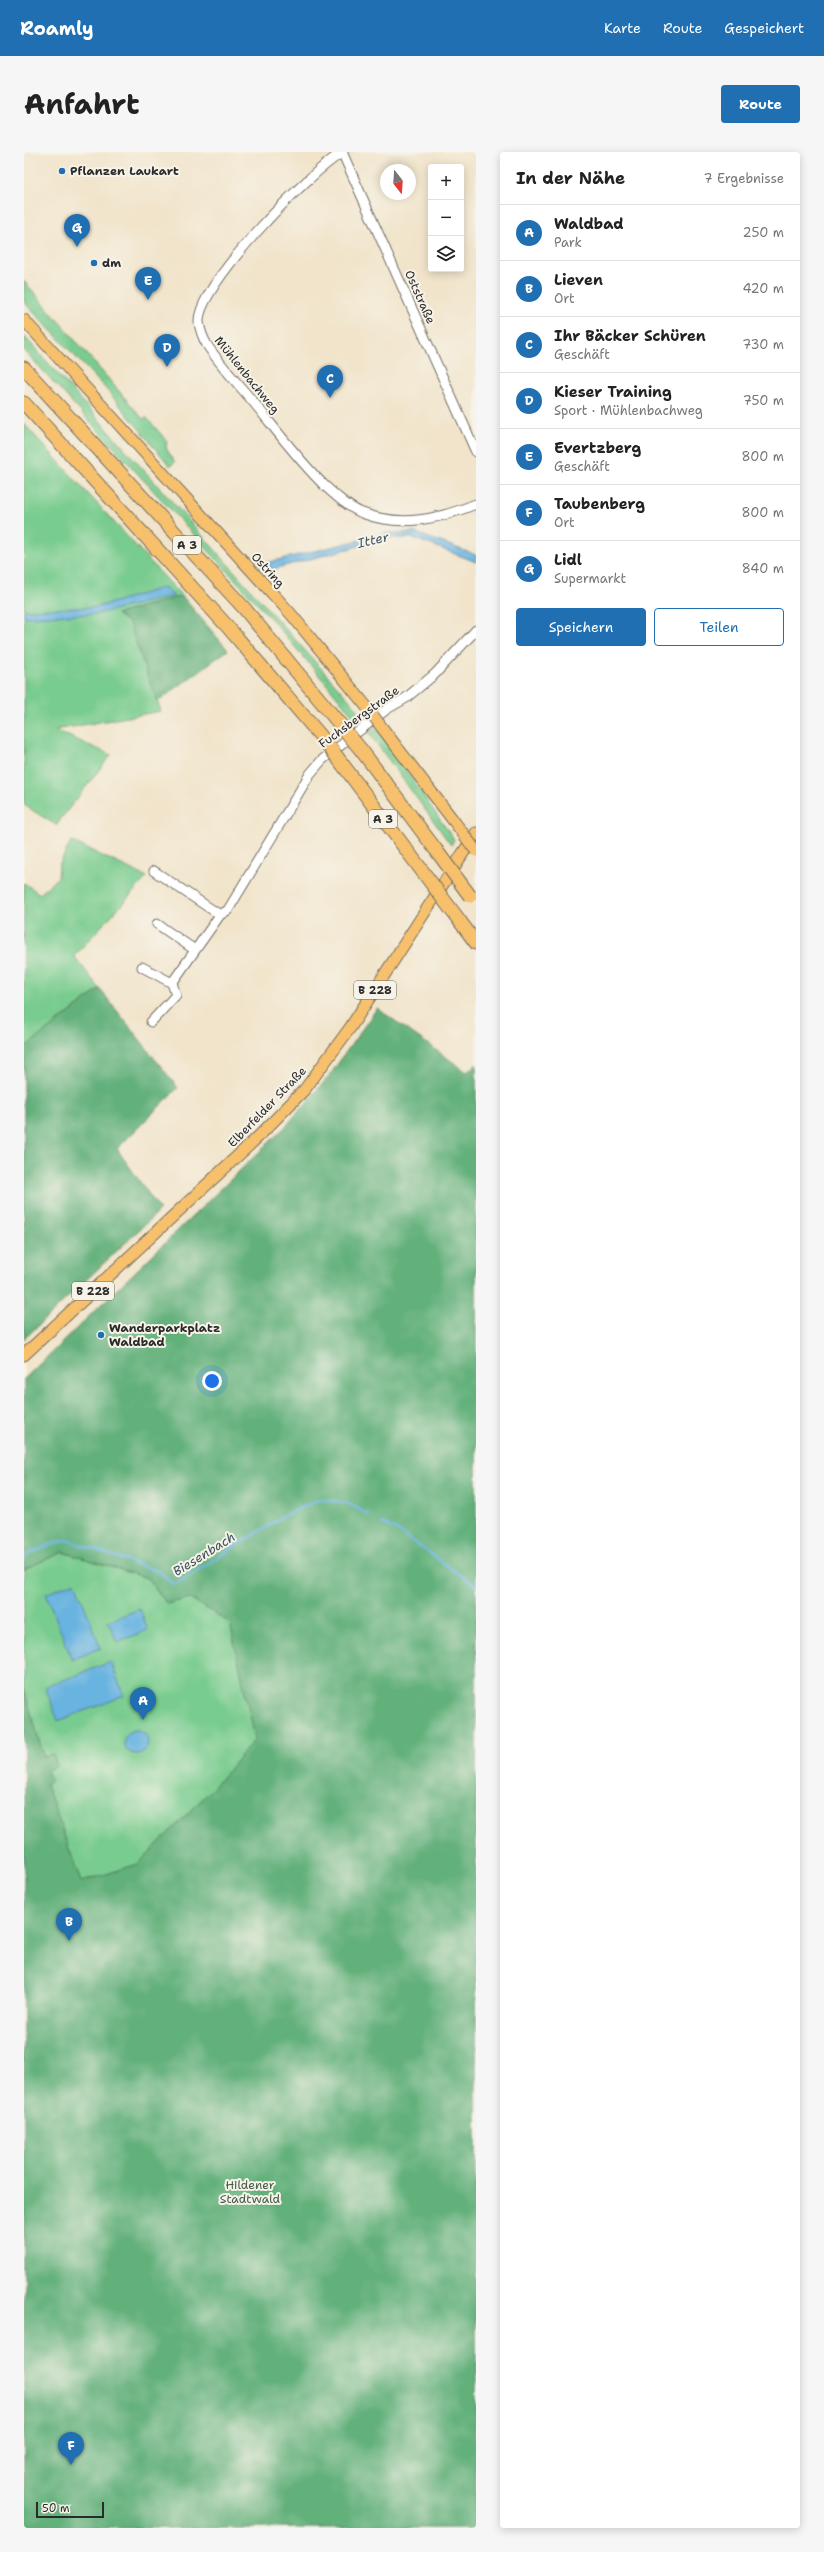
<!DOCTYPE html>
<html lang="de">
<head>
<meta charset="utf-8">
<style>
  :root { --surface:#fff; --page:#f6f6f6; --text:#222; --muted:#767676; --line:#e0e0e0; --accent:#1f6fb2 }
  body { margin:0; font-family:"Shantell Sans",sans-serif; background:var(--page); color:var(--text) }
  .controls { position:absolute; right:12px; top:12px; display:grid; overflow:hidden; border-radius:4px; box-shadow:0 2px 10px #0003 }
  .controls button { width:36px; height:36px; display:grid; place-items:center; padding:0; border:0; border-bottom:1px solid var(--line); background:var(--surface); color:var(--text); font:20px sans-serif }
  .compass { position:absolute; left:356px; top:12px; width:36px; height:36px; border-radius:50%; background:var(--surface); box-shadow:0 2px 10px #0003; rotate:163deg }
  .scale { position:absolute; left:12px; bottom:10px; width:68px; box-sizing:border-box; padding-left:4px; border:2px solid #2b2b2b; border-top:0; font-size:11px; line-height:14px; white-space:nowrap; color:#2b2b2b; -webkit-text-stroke:3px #f7f3e8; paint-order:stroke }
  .you { position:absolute; left:188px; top:1229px; width:14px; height:14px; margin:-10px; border:3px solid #fff; border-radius:50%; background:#1a73e8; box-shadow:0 0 0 6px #1a73e833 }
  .badge { display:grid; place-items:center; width:26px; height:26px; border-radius:50%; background:var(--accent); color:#fff; font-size:13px; font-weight:700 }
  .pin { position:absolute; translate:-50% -33px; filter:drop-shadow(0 1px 2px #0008) }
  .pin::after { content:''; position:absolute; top:21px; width:14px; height:12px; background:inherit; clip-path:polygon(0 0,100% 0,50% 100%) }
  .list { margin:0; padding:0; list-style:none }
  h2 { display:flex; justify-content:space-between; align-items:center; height:52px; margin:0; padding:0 16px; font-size:17px }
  h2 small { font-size:13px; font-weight:400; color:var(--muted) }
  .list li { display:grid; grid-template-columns:26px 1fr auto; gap:12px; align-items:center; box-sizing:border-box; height:56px; padding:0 16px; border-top:1px solid var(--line) }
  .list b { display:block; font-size:15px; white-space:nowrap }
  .list p { margin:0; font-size:13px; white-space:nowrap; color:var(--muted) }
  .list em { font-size:13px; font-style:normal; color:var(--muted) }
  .actions { display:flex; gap:8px; padding:12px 16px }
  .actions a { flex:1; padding:9px 0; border:1px solid var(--accent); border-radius:4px; text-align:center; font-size:14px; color:var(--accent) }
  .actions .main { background:var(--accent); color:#fff }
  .icon { flex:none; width:22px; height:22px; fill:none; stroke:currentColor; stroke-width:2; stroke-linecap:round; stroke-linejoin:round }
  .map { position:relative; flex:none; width:452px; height:2376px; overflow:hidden; border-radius:4px }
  header { display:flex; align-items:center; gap:24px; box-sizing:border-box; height:56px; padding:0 20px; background:var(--accent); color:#fff }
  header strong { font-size:19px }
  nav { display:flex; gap:22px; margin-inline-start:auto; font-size:14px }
  .intro { display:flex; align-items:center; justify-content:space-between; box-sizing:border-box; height:96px; padding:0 24px }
  h1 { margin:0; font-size:28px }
  .button { padding:10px 18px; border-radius:4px; background:var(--accent); color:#fff; font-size:14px; font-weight:700 }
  main { display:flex; gap:24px; padding:0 24px }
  aside { flex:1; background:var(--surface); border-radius:4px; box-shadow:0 2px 10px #0003 }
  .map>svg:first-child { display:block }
</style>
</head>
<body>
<header>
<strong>Roamly</strong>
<nav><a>Karte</a><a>Route</a><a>Gespeichert</a></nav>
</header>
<div class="intro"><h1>Anfahrt</h1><a class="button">Route</a></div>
<main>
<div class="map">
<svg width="452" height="2376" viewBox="0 0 452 2376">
  <rect width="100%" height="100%" fill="#f7f3e8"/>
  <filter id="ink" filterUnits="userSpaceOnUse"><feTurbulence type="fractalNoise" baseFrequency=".025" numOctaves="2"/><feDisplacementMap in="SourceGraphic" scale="8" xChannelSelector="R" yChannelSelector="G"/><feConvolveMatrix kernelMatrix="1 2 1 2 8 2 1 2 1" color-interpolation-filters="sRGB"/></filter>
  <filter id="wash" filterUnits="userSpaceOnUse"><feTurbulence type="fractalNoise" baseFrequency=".012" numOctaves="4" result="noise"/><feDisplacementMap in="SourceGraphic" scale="16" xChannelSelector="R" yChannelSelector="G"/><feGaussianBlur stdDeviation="0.9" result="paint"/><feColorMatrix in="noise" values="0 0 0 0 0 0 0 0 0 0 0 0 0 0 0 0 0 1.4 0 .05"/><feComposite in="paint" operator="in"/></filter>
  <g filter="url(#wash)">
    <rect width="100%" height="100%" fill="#f1e4ca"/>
    <path fill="#79cc8f" stroke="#527c5d" d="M0 129 119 267 122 265 143 289 142 296 151 310 146 314 82 237 0 150Z
      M0 184 336 560 332 567 250 470 0 198Z
      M0 272 158 444 93 462 105 471 137 559 31 578 87 603 32 673 0 653Z
      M352 575 430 688 427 693 345 581Z
      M47 689 123 725 50 804 76 837 0 896V731L16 742 34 725 35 713Z
      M39 1400 123 1426 143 1452 166 1446 206 1471 232 1587 189 1636 114 1712 57 1730 22 1632 23 1618 33 1614 29 1602 20 1605 0 1537V1417Z"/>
    <path fill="#62b07a" stroke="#466e52" d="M158 444 204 498 133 550 105 471 93 462Z
      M76 837 154 936 93 997 136 1058 0 1187V896Z
      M353 856 443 920 452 912V2376H0V1537L20 1605 29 1602 33 1614 23 1618 27 1629 22 1632 57 1730 114 1712 189 1636 231 1587 206 1471 166 1446 143 1452 123 1426 39 1400 0 1417V1227L262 974 305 924Z"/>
    <path fill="#68b3e0" stroke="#4a6f86" d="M390 380 452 403V410L389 386H364L246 418 241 411 364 381Z
      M141 435 150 444 73 462 0 465V458L73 455Z
      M51 1430 77 1496 48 1508 22 1442Z
      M116 1457 124 1478 93 1490 84 1469Z
      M87 1510 100 1544 34 1569 21 1535Z
      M100 1590a12 12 0 1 1 24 0a12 12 0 1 1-24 0Z"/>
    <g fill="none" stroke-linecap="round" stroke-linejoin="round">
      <path stroke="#68b3e0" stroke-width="2.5" d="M358 1371 371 1377 452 1434
        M0 1404 28 1392 43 1388 136 1420 150 1433 263 1362 297 1347 323 1351 345 1363"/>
    </g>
  </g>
  <g filter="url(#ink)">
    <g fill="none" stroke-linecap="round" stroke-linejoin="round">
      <g stroke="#706c63" stroke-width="11">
        <path id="minor" d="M318 0 452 300
          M319 0C286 19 173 134 175 170 176 178 179 186 183 193 197 214 215 233 231 252 253 279 275 309 301 334 312 344 324 355 338 361 377 376 415 367 452 352
          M130 719 196 763
          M133 772 171 798
          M118 815 148 831 196 763 204 758 286 622 298 608 363 557 382 546 411 522 452 478
          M127 870 152 843 148 831"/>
      </g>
      <g stroke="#706c63" stroke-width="13">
        <path id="major" d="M0 168 267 462 342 554
          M359 577 429 668
          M0 1203 235 984 281 937 326 876 452 681"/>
      </g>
      <g stroke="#706c63" stroke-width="15">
        <path id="highway" d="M0 216 220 456 319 576
          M0 251 203 474 301 589
          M338 599 412 698
          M319 613 399 720
          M432 764 452 791"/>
      </g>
      <use href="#minor" stroke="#fff" stroke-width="9"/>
      <use href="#major" stroke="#f7c06c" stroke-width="11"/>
      <use href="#highway" stroke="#f7c06c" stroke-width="13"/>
      <g stroke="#706c63" stroke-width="13" stroke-linecap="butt">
        <path id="major-bridge" d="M342 554 359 577
          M429 668 452 699"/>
      </g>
      <g stroke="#706c63" stroke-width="15" stroke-linecap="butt">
        <path id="highway-bridge" d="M319 576 338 599
          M301 589 319 613
          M412 698 446 744
          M399 720 432 764"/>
      </g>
      <use href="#major-bridge" stroke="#f7c06c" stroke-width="11"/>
      <use href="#highway-bridge" stroke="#f7c06c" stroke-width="13"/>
    </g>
  </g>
  <g fill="#1f6fb2" stroke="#f7f3e8" stroke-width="1.5">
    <circle cx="38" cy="19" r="4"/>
    <circle cx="70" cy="111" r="4"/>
    <circle cx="77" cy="1183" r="4"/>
  </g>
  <g text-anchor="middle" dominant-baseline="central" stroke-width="4" stroke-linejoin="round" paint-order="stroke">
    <g fill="#f7f3e8" stroke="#686764" stroke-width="1">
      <rect x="149" y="384" width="28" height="18" rx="3"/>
      <rect x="345" y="658" width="28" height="18" rx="3"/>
      <rect x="330" y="829" width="42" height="18" rx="3"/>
      <rect x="48" y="1130" width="42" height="18" rx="3"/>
    </g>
    <g font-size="11" font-weight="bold" fill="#2b2b2b">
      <text x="163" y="393">A 3</text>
      <text x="359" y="667">A 3</text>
      <text x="351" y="838">B 228</text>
      <text x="69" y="1139">B 228</text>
    </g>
    <g font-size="12" font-weight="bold" fill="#2b2b2b" stroke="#f7f3e8" text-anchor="start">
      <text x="46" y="19">Pflanzen Laukart</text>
      <text x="78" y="111">dm</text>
      <text x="85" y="1176">Wanderparkplatz<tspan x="85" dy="14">Waldbad</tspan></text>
    </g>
    <g font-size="12" fill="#2b2b2b" stroke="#f7f3e8">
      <text transform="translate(396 145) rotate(66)">Oststraße</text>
      <text transform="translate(223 223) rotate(51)">Mühlenbachweg</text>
      <text transform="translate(244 418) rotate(48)">Ostring</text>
      <text transform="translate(335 565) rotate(-36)">Fuchsbergstraße</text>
      <text transform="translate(243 955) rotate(-46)">Elberfelder Straße</text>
    </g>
    <g font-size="12" fill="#425b49" stroke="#f7f3e8">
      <text x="226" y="2033">Hildener<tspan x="226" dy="14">Stadtwald</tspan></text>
    </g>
    <g font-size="13" font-style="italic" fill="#3d5461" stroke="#f7f3e8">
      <text transform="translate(349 388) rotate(-13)">Itter</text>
      <text transform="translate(180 1402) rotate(-32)">Biesenbach</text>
    </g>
  </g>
</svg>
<div class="controls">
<button>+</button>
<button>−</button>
<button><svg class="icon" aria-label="layers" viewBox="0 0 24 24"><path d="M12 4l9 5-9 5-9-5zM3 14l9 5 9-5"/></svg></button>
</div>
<svg class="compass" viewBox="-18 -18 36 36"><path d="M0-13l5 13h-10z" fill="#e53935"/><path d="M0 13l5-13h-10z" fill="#767676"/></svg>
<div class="scale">50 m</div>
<div class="you"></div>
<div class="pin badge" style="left:119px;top:1568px">A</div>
<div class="pin badge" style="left:45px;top:1789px">B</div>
<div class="pin badge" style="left:306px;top:246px">C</div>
<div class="pin badge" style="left:143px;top:215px">D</div>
<div class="pin badge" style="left:124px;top:148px">E</div>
<div class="pin badge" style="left:47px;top:2313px">F</div>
<div class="pin badge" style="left:53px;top:95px">G</div>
</div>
<aside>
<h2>In der Nähe<small>7 Ergebnisse</small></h2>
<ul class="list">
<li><span class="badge">A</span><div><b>Waldbad</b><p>Park</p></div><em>250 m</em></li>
<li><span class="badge">B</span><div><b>Lieven</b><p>Ort</p></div><em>420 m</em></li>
<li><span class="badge">C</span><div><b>Ihr Bäcker Schüren</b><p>Geschäft</p></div><em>730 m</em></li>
<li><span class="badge">D</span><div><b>Kieser Training</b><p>Sport · Mühlenbachweg</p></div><em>750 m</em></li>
<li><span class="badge">E</span><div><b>Evertzberg</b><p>Geschäft</p></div><em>800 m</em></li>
<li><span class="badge">F</span><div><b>Taubenberg</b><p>Ort</p></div><em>800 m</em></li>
<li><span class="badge">G</span><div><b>Lidl</b><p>Supermarkt</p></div><em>840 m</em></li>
</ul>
<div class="actions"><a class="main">Speichern</a><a>Teilen</a></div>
</aside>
</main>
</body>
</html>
